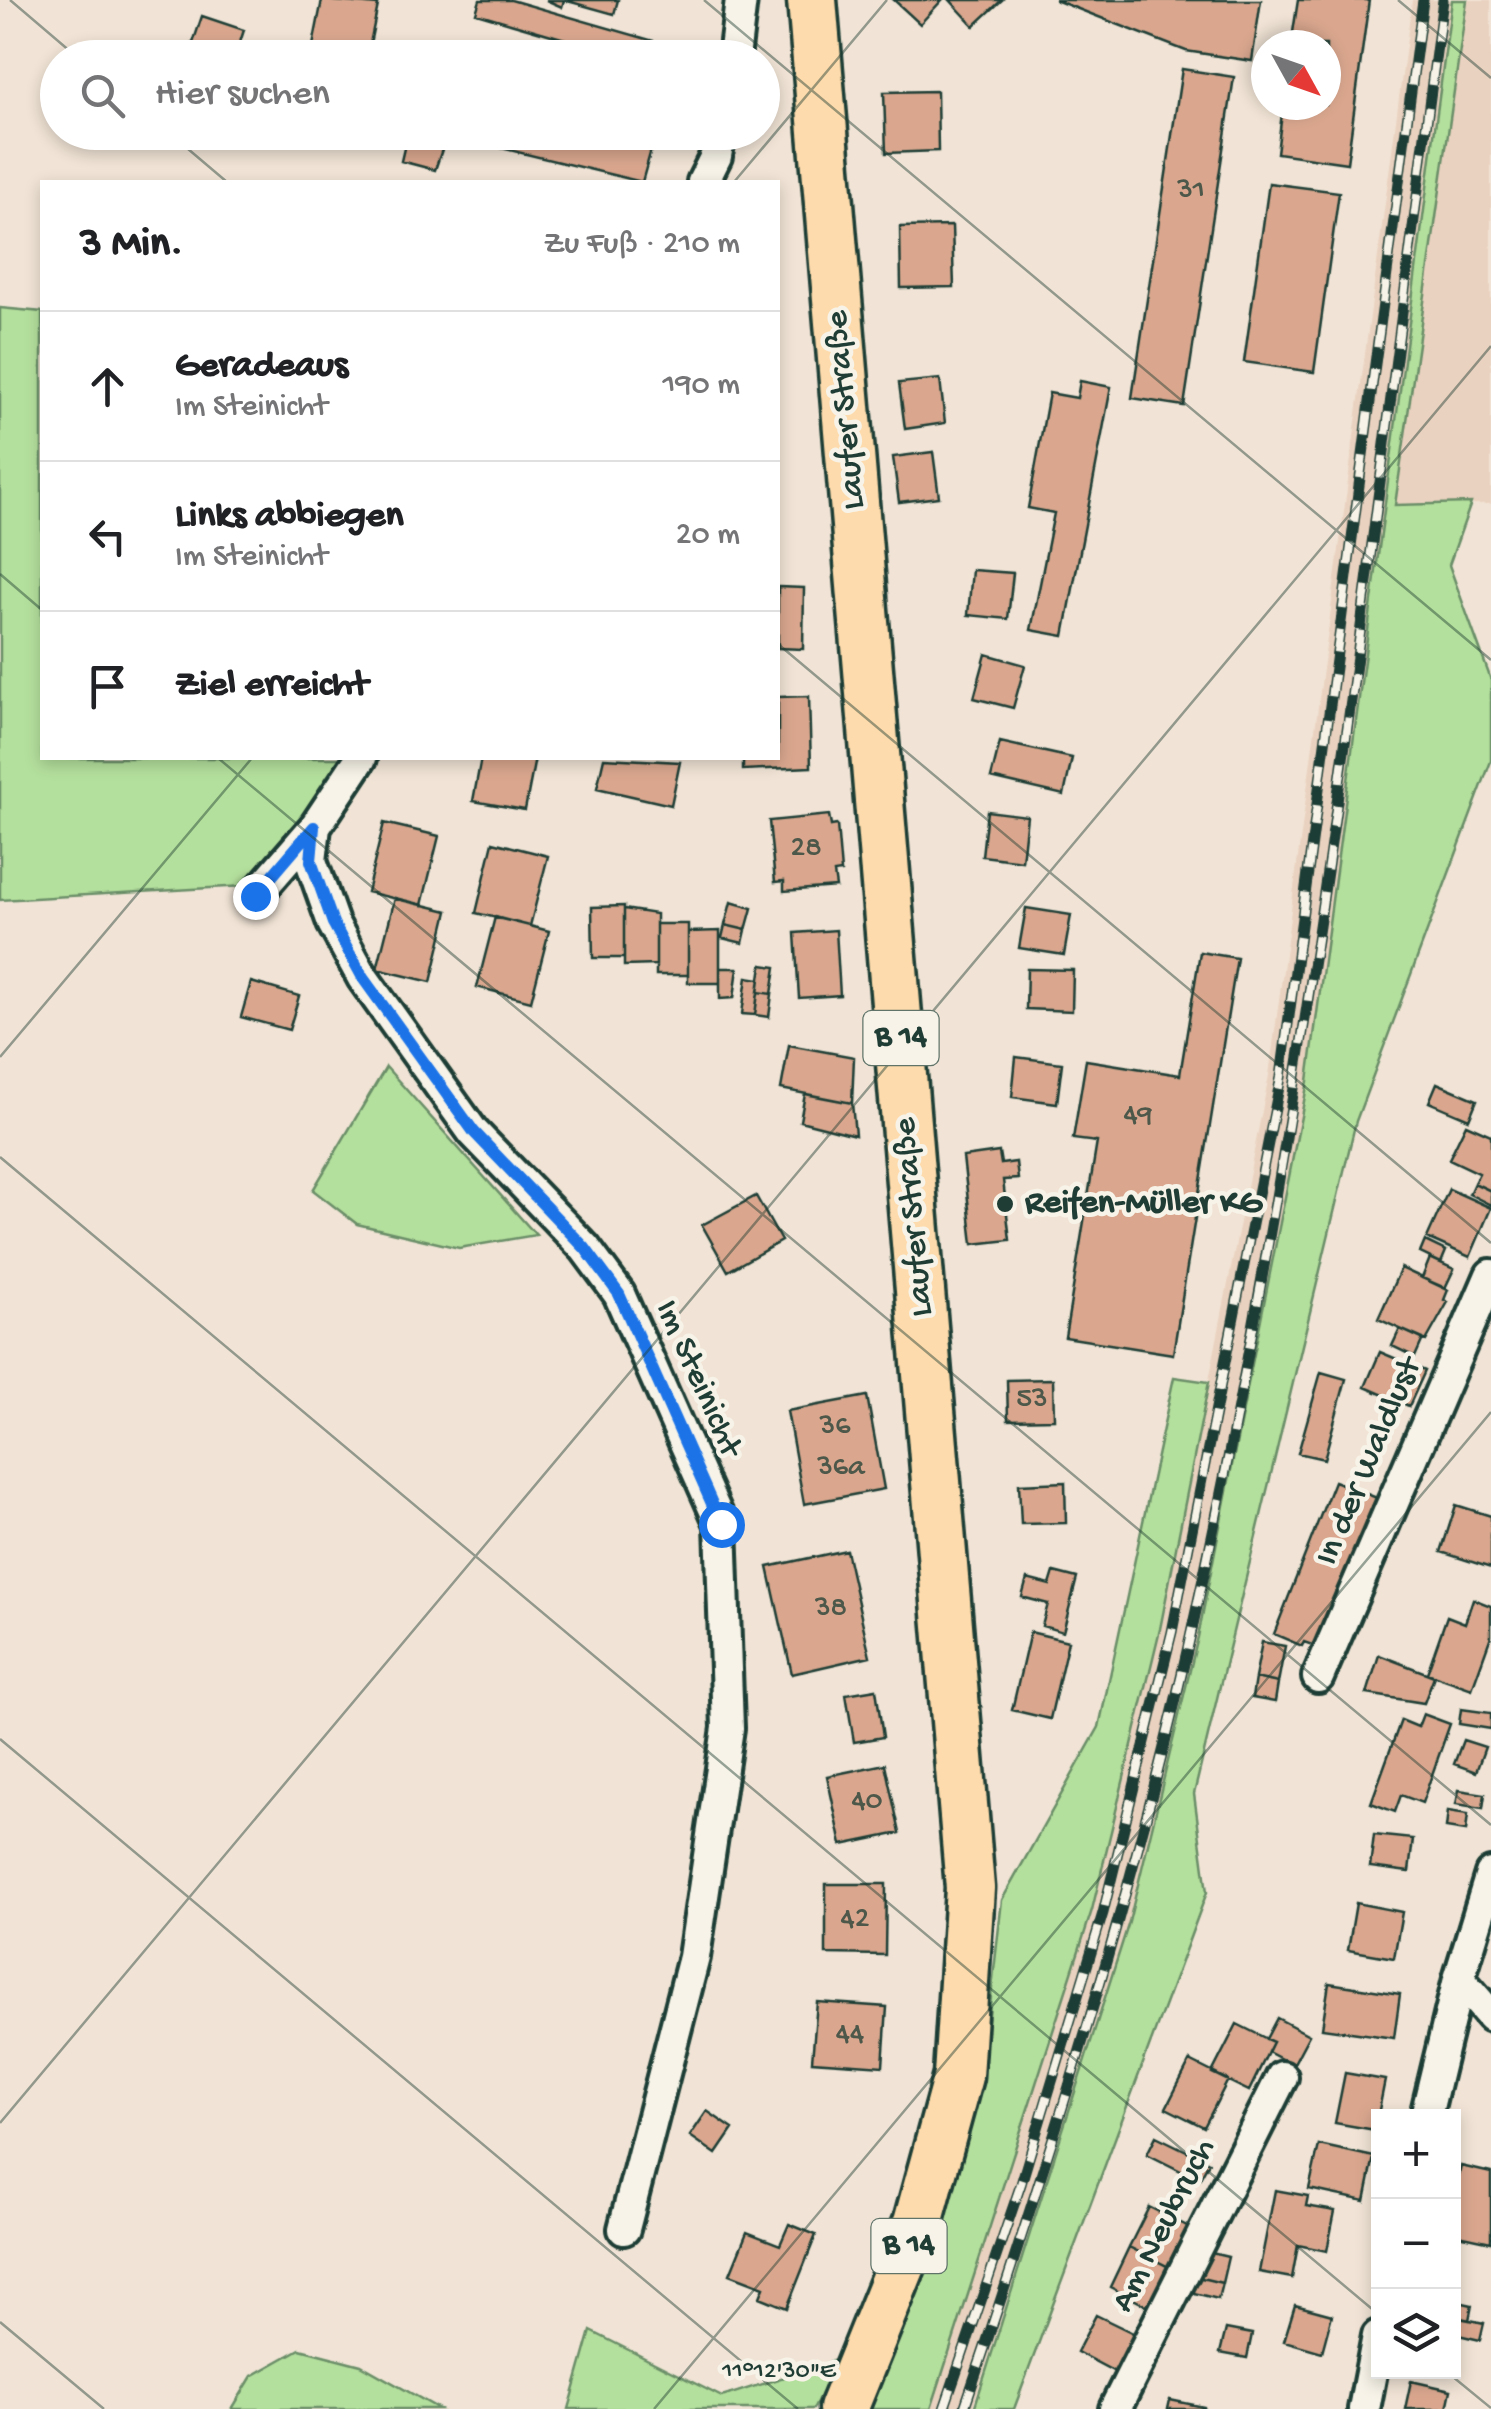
<!DOCTYPE html>
<html lang="de">
<head>
<meta charset="utf-8">
<style>
  :root { --surface:#fff; --page:#f6f6f6; --text:#202124; --muted:#757577; --line:#e0e0e0 }
  body { margin:0; font-family:"Gochi Hand",sans-serif; background:var(--page); color:var(--text) }
  .controls { position:absolute; right:30px; bottom:30px; display:grid; overflow:hidden; border-radius:0px; box-shadow:0 5px 15px #0003 }
  .controls button { width:90px; height:90px; display:grid; place-items:center; padding:0; border:0; border-bottom:2px solid var(--line); background:var(--surface); color:var(--text); font:50px sans-serif }
  .compass { position:absolute; left:1251px; top:30px; width:90px; height:90px; border-radius:50%; background:var(--surface); box-shadow:0 5px 15px #0003; rotate:130deg }
  .stop { position:absolute; width:30px; height:30px; margin:-22px; border:8px solid #1a73e8; border-radius:50%; background:#fff }
  .stop.end { background:#1a73e8; border-color:#fff; box-shadow:0 2px 10px #0008 }
  .list { margin:0; padding:0; list-style:none }
  h2 { display:flex; justify-content:space-between; align-items:center; height:130px; margin:0; padding:0 40px; font-size:42px }
  h2 small { font-size:32px; font-weight:400; color:var(--muted) }
  .list li { display:grid; grid-template-columns:65px 1fr auto; gap:30px; align-items:center; box-sizing:border-box; height:150px; padding:0 40px; border-top:2px solid var(--line) }
  .list b { display:block; font-size:38px; white-space:nowrap }
  .list p { margin:0; font-size:32px; white-space:nowrap; color:var(--muted) }
  .list em { font-size:32px; font-style:normal; color:var(--muted) }
  .icon { flex:none; width:55px; height:55px; fill:none; stroke:currentColor; stroke-width:2; stroke-linecap:round; stroke-linejoin:round }
  .map { position:relative; flex:none; width:1491px; height:2409px; overflow:hidden }
  .search { position:absolute; background:var(--surface); box-shadow:0 5px 15px #0003; left:40px; top:40px; width:740px; height:110px; display:flex; align-items:center; gap:25px; box-sizing:border-box; padding:0 35px; border-radius:55px; color:var(--muted); font-size:38px }
  .panel { position:absolute; background:var(--surface); box-shadow:0 5px 15px #0003; left:40px; top:180px; width:740px; height:580px; border-radius:0px }
  .map>svg:first-child { display:block }
</style>
</head>
<body>
<div class="map">
<svg width="1491" height="2409" viewBox="0 0 1491 2409">
  <rect width="100%" height="100%" fill="#f1e4d6"/>
  <filter id="ink" filterUnits="userSpaceOnUse"><feTurbulence type="fractalNoise" baseFrequency=".01" numOctaves="2"/><feDisplacementMap in="SourceGraphic" scale="20" xChannelSelector="R" yChannelSelector="G"/><feConvolveMatrix kernelMatrix="1 2 1 2 8 2 1 2 1" color-interpolation-filters="sRGB"/></filter>
  <g filter="url(#ink)">
    <path fill="#ead2c0" d="M1412 0H1452L1308 1081 1198 1637 1129 1922 972 2409H931L1092 1910 1160 1629 1269 1075Z
      M1467 0H1491V504L1395 505Z"/>
    <path fill="#b4e09d" stroke="#6a8e68" stroke-width="2.5" d="M1452 0H1467L1395 505 1471 503 1449 565 1491 680V761L1356 1121 1194 1794 1207 1892 1014 2409H974L1129 1922 1198 1637 1308 1081Z
      M0 308 42 312V758H353L304 826 245 886 0 900Z
      M386 1067 536 1235 459 1248 357 1224 313 1190Z
      M1174 1377 1209 1382 1160 1629 1092 1910 931 2409H871L936 2240 985 2050 1002 1900 1099 1727Z
      M591 2331 722 2397 839 2359 813 2409H569Z
      M300 2349 361 2365 439 2409H232L252 2376Z"/>
    <path fill="#daa78e" stroke="#1f3d34" stroke-width="2.5" d="M322 0 378 5 367 58 311 56Z
      M480 0H511L654 41 649 58H630L476 13Z
      M546 0H618L614 14 564 0 562 7Z
      M894 0H942L920 24Z
      M950 0H1002L974 26Z
      M1055 0H1261L1252 61 1186 51Z
      M1298 0H1369L1347 163 1277 153 1283 105H1326V45H1291Z
      M202 16 244 30 235 58H188Z
      M1182 69 1234 77 1184 406 1132 398Z
      M937 91 938 151 886 153 884 92Z
      M360 132H448L435 170 401 161 405 144Z
      M492 132H656L642 182 489 145Z
      M1269 183 1339 192 1314 372 1244 362Z
      M952 226 954 287 901 288 900 227Z
      M940 379 945 423 905 429 899 383Z
      M1080 381 1111 387 1064 636 1031 630 1054 513 1028 508 1049 393 1077 398Z
      M933 452 939 497 899 502 893 457Z
      M972 570 1013 573 1008 619 968 615Z
      M778 587 804 588 803 649 778 648Z
      M986 654 1025 665 1013 708 974 698Z
      M809 696 811 767 743 770V758H778V697Z
      M1000 742 1072 758 1064 795 991 778Z
      M481 758H535L525 810 473 801Z
      M604 758 680 762 671 805 597 788Z
      M987 811 1027 816 1022 861 982 856Z
      M829 815 831 826 837 825 841 872 834 873 836 887 784 891V881L775 882 769 821Z
      M384 823 439 836 422 905 367 892Z
      M493 842 548 856 530 926 476 913Z
      M395 898 448 911 431 982 377 969Z
      M731 902 752 908 746 930 725 925Z
      M624 906V958H593L592 907Z
      M1026 908 1071 915 1064 955 1019 948Z
      M624 909 656 914V965L624 966Z
      M495 917 549 931 531 1001 477 987Z
      M656 924H688V975H656Z
      M725 925 746 930 743 943 722 938Z
      M836 930 840 995 799 998 795 933Z
      M720 931V983H688V932Z
      M1200 952 1237 958 1173 1354 1065 1337 1097 1142 1073 1139 1086 1060 1180 1075Z
      M762 965 776 967 772 994 758 992Z
      M720 968H738L734 998 720 999Z
      M1027 969 1073 970 1072 1011 1026 1009Z
      M747 977 760 979 755 1015 742 1014Z
      M251 982 299 996 289 1030 241 1017Z
      M758 992 772 994 769 1017 755 1015Z
      M789 1045 854 1057 852 1103 781 1089Z
      M1016 1057 1062 1063 1057 1103 1012 1097Z
      M1437 1083 1477 1100 1469 1119 1429 1102Z
      M805 1094 852 1103 855 1135 800 1121Z
      M1466 1124 1491 1135V1191L1474 1183 1479 1173 1449 1159Z
      M999 1152 1001 1164 1016 1162 1018 1179 1003 1180 1010 1240 973 1244 963 1157Z
      M1474 1183 1491 1191V1205L1469 1194Z
      M1449 1189 1491 1208 1470 1257 1427 1238Z
      M756 1196 781 1241 728 1271 702 1225Z
      M1425 1241 1446 1251 1441 1263 1420 1253Z
      M1430 1258 1454 1269 1445 1288 1422 1278Z
      M1401 1268 1448 1290 1444 1300 1448 1302 1426 1341 1378 1319Z
      M1400 1329 1423 1339 1415 1357 1392 1346Z
      M1380 1352 1425 1371 1409 1406 1365 1387Z
      M1321 1372 1346 1379 1324 1459 1298 1453Z
      M1053 1379 1054 1419 1008 1420 1007 1380Z
      M867 1396 884 1489 804 1504 787 1411Z
      M1334 1481 1377 1498 1318 1647 1304 1642 1302 1646 1274 1634Z
      M1065 1482 1066 1523 1021 1524 1019 1484Z
      M1456 1505 1491 1516V1568L1441 1552Z
      M846 1550 870 1656 792 1674 768 1567Z
      M1054 1572 1077 1578 1063 1632 1042 1626 1048 1604 1022 1597 1027 1579 1050 1585Z
      M1473 1599 1491 1606V1636L1472 1689 1427 1673 1447 1616 1465 1623Z
      M1030 1632 1068 1641 1050 1719 1012 1710Z
      M1262 1642 1285 1646 1278 1683 1255 1678Z
      M1379 1655 1434 1676 1424 1703 1367 1694Z
      M1255 1678 1278 1683 1275 1702 1252 1698Z
      M876 1689 883 1737 854 1742 846 1694Z
      M1461 1709 1491 1713V1729L1459 1724Z
      M1423 1714 1450 1724 1422 1803 1401 1795 1395 1812 1371 1803 1401 1720 1418 1727Z
      M1463 1740 1485 1747 1476 1772 1454 1764Z
      M885 1764 900 1833 842 1845 827 1776Z
      M1459 1790 1485 1794 1483 1808 1456 1804Z
      M1448 1811 1468 1814 1466 1831 1446 1828Z
      M1374 1835 1413 1839 1409 1872 1370 1867Z
      M826 1884H886L885 1955 826 1954Z
      M1356 1903 1402 1912 1394 1958 1348 1950Z
      M1329 1983 1400 1994 1394 2038 1322 2028Z
      M817 2002 887 2007 883 2066 812 2061Z
      M1277 2018 1309 2035 1293 2065 1268 2052 1273 2042 1266 2039Z
      M1237 2024 1273 2042 1249 2091 1212 2073Z
      M1190 2061 1228 2080 1204 2127 1166 2108Z
      M1345 2073 1385 2080 1375 2130 1335 2123Z
      M707 2111 733 2129 716 2154 690 2136Z
      M1156 2136 1209 2162 1199 2180 1147 2154Z
      M1319 2145 1374 2157 1365 2201 1309 2189Z
      M1461 2166 1491 2173V2242L1454 2234V2197Z
      M1275 2190 1308 2196 1306 2206 1335 2211 1327 2251 1298 2245 1292 2278 1259 2272Z
      M1149 2207 1189 2227 1169 2267 1129 2247Z
      M789 2224 816 2235 787 2308 760 2297 764 2287 730 2274 747 2232 780 2245Z
      M1129 2247 1169 2267 1149 2307 1110 2287Z
      M1203 2251 1228 2257 1222 2283 1189 2275Z
      M1189 2275 1222 2283 1218 2299 1182 2290Z
      M1454 2301 1472 2305 1469 2320 1454 2317Z
      M1295 2305 1332 2315 1322 2352 1284 2341Z
      M1096 2315 1135 2334 1115 2372 1077 2352Z
      M1456 2317 1484 2323 1480 2340 1454 2334Z
      M1226 2329 1252 2334 1247 2358 1220 2353Z
      M1411 2381 1451 2390 1447 2409H1405Z
      M1170 2400 1204 2407V2409H1168Z"/>
    <g fill="none" stroke-linecap="round" stroke-linejoin="round">
      <g stroke="#1f3d34" stroke-width="38">
        <path id="street" d="M734 58 741 0
          M703 182 716 156 720 132
          M315 827 311 861 333 923 363 978 473 1132 585 1248 619 1294 721 1524 728 1728 694 1957 624 2229
          M255 896 315 827 361 758
          M1318 1677 1491 1275
          M1459 1979 1491 2016
          M1426 2116 1459 1979 1491 1874
          M1115 2409 1282 2077
          M1364 2409 1378 2336"/>
      </g>
      <g stroke="#1f3d34" stroke-width="55">
        <path id="primary" d="M812 0 970 1888 958 2076 918 2223 843 2409"/>
      </g>
      <use href="#street" stroke="#f7f3e8" stroke-width="30"/>
      <use href="#primary" stroke="#fedbac" stroke-width="48"/>
      <g stroke="#1f3d34" stroke-width="11">
        <path id="rail" d="M944 2409 1021 2184 1103 1913 1172 1632 1281 1077 1423 0
          M964 2409C1050 2156 1131 1899 1190 1638 1311 1099 1369 547 1443 0"/>
      </g>
      <use href="#rail" stroke="#f7f3e8" stroke-width="8" stroke-dasharray="22" stroke-linecap="butt"/>
    </g>
  </g>
  <g fill="none" stroke-linecap="round" stroke-linejoin="round" filter="url(#ink)">
    <path stroke="#1a73e8" stroke-width="12" d="M255 896 314 827 311 861 333 923 363 978 474 1132 585 1248 619 1294 721 1524"/>
  </g>
  <path fill="none" stroke="#1f3d34" stroke-width="2.5" stroke-opacity="0.45" d="M10 0 78 58M704 0 1491 660M1398 0 1491 78M168 132 227 182M734 182 887 0M0 574 42 610M778 644 1491 1243M218 758 1491 1825M0 1057 252 758M0 1157 1378 2314M0 1739 798 2409M0 2123 1491 346M0 2322 104 2409M1447 2372 1491 2408M654 2409 1491 1412"/>
  <circle fill="#1f3d34" stroke="#f7f3e8" stroke-width="4" cx="1005" cy="1204" r="10"/>
  <g text-anchor="middle" dominant-baseline="central" stroke-width="9" stroke-linejoin="round" paint-order="stroke">
    <g font-size="30" fill="#4e584a">
      <text x="1191" y="191">31</text>
      <text x="806" y="849">28</text>
      <text x="1138" y="1116">49</text>
      <text x="1032" y="1400">53</text>
      <text x="835" y="1427">36</text>
      <text x="841" y="1468">36a</text>
      <text x="831" y="1609">38</text>
      <text x="867" y="1802">40</text>
      <text x="855" y="1920">42</text>
      <text x="850" y="2035">44</text>
    </g>
    <g fill="#f7f3e8" stroke="#60746a" stroke-width="2.5">
      <rect x="863.5" y="1011" width="75" height="54" rx="8"/>
      <rect x="871.5" y="2219" width="75" height="54" rx="8"/>
    </g>
    <g font-size="32" font-weight="bold" fill="#1f3d34">
      <text x="901" y="1038">B 14</text>
      <text x="909" y="2246">B 14</text>
    </g>
    <g font-size="35" fill="#1f3d34" stroke="#f7f3e8">
      <text transform="translate(847 410) rotate(-95)">Laufer Straße</text>
      <text transform="translate(915 1217) rotate(-95)">Laufer Straße</text>
      <text transform="translate(697 1379) rotate(66)">Im Steinicht</text>
      <text transform="translate(1370 1462) rotate(-67)">In der Waldlust</text>
      <text transform="translate(1165 2226) rotate(-63)">Am Neubruch</text>
    </g>
    <g font-size="35" font-weight="bold" fill="#1f3d34" stroke="#f7f3e8" text-anchor="start">
      <text x="1025" y="1204">Reifen-Müller KG</text>
    </g>
  </g>
  <g font-size="25" text-anchor="middle" fill="#1f3d34" stroke="#f7f3e8" stroke-width="9" stroke-linejoin="round" paint-order="stroke">
    <text x="779" y="2377">11°12'30"E</text>
  </g>
</svg>
<div class="controls">
<button>+</button>
<button>−</button>
<button><svg class="icon" aria-label="layers" viewBox="0 0 24 24"><path d="M12 4l9 5-9 5-9-5zM3 14l9 5 9-5"/></svg></button>
</div>
<svg class="compass" viewBox="-18 -18 36 36"><path d="M0-13l5 13h-10z" fill="#e53935"/><path d="M0 13l5-13h-10z" fill="#757577"/></svg>
<div class="stop" style="left:721px;top:1524px"></div>
<div class="stop end" style="left:255px;top:896px"></div>
<div class="search"><svg class="icon" aria-label="search" viewBox="0 0 24 24"><circle cx="10" cy="10" r="6"/><path d="M15 15l6 6"/></svg>Hier suchen</div>
<section class="panel">
<h2>3 Min.<small>Zu Fuß · 210 m</small></h2>
<ul class="list">
<li><svg class="icon" aria-label="ahead" viewBox="0 0 24 24"><path d="M12 20V5M6 11l6-6 6 6"/></svg><div><b>Geradeaus</b><p>Im Steinicht</p></div><em>190 m</em></li>
<li><svg class="icon" aria-label="left" viewBox="0 0 24 24"><path d="M17 20v-9H6M10 6l-5 5 5 5"/></svg><div><b>Links abbiegen</b><p>Im Steinicht</p></div><em>20 m</em></li>
<li><svg class="icon" aria-label="arrive" viewBox="0 0 24 24"><path d="M6 21V4h12l-3 4 3 4H6"/></svg><div><b>Ziel erreicht</b></div></li>
</ul>
</section>
</div>
</body>
</html>
